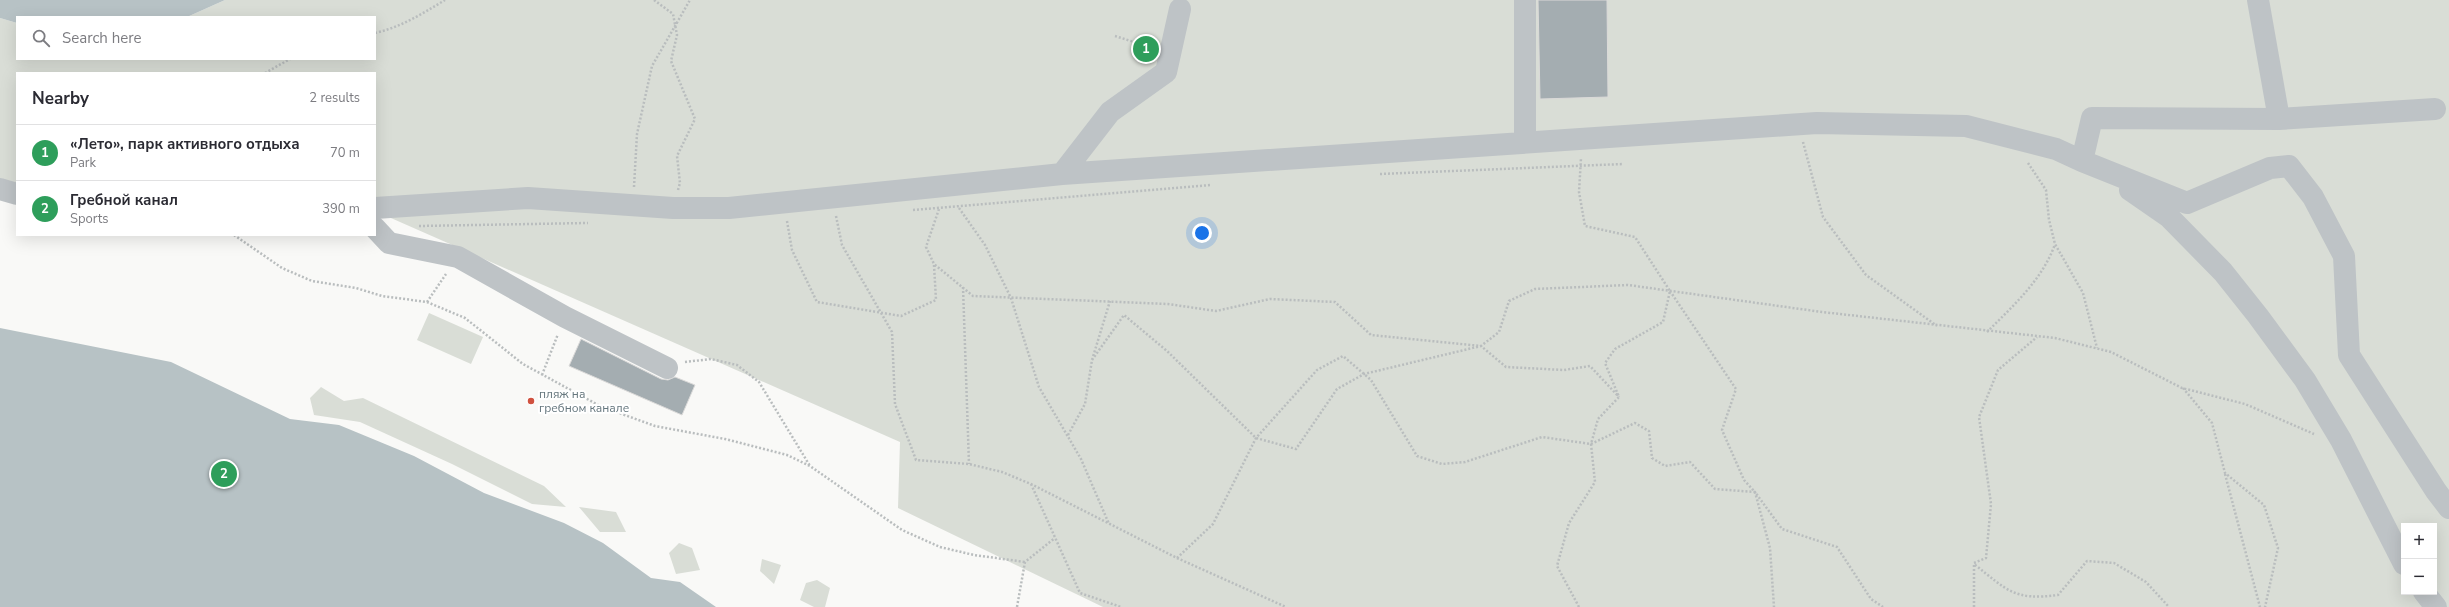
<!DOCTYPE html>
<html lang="en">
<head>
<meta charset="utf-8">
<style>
  :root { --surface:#fff; --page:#f2f2f3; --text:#2b2b33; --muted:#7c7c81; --line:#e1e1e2; --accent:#d0513f }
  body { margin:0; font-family:"Nunito Sans",sans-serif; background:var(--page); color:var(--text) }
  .controls { position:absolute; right:12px; bottom:12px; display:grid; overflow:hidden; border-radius:0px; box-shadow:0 4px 16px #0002 }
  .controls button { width:36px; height:36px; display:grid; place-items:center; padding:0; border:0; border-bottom:1px solid var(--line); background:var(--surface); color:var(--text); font:20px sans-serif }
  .you { position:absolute; left:1202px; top:233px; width:14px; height:14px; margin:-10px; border:3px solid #fff; border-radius:50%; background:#1a73e8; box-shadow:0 0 0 6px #1a73e833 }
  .badge { display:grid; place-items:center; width:26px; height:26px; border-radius:50%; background:var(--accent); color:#fff; font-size:13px; font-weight:700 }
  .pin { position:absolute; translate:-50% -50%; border:2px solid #fff; box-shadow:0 1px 4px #0006 }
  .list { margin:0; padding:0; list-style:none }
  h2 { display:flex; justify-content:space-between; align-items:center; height:52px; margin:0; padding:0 16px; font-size:17px }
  h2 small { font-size:13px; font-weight:400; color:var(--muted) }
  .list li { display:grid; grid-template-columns:26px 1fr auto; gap:12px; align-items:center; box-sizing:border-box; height:56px; padding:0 16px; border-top:1px solid var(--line) }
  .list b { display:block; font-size:15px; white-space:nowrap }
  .list p { margin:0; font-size:13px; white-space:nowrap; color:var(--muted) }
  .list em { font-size:13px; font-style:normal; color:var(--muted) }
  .icon { flex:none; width:22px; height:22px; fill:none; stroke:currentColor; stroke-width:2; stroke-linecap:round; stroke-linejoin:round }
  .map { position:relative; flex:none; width:2449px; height:607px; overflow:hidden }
  .search { position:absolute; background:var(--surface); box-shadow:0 4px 16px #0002; left:16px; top:16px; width:360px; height:44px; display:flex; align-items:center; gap:10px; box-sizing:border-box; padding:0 14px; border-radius:0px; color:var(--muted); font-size:15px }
  .panel { position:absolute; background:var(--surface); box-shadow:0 4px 16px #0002; left:16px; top:72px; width:360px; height:164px; border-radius:0px }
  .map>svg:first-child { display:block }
</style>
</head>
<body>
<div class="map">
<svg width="2449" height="607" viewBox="0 0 2449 607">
  <rect width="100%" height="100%" fill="#f9f9f7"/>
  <path fill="#d9ddd6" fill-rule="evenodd" d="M225 0H2449V607H1103L898 508 900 442 375 211V73H17V201L0 198V18L17 23V59H375V17H187ZM2404 526H2434V592H2404Z
    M429 313 483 337 471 364 417 340Z
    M321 387 344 401 363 398 544 486 566 507 532 504 452 464 360 422 314 415 310 398Z
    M579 507 616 512 626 532H600Z
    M679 543 692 548 700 570 676 574 669 553Z
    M762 559 781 565 774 584 760 571Z
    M817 580 830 588 825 607H814L800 600 806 583Z"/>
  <path fill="#b7c2c5" d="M0 0H225L187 17H17V23L0 18Z
    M0 328 171 362 290 419 339 425 414 456 484 493 564 523 603 543 651 578 680 582 716 607H0Z"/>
  <path fill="#a4adb1" stroke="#dbdad9" d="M1538 0H1607L1608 97 1540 99Z
    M581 339 661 379 668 380 675 377 695 385 682 415 569 366Z"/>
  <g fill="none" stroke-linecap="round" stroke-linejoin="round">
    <path stroke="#b9bdbe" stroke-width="2.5" stroke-dasharray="2 2" stroke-linecap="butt" d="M654 0 673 14 677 35 671 61 695 119 677 156 680 183 678 190
      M375 33C401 27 422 14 445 0
      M1115 36 1153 48
      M265 73 290 59
      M1803 142 1823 217 1866 275 1937 326
      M2028 163 2046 190 2049 220 2055 244 2083 293 2097 348
      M1380 174 1623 164
      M634 187 637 134 652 66 690 0
      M959 208 985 245 1011 298 1039 387 1081 459 1109 524
      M939 209 926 247 934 264 973 296 1168 304 1216 311 1270 299 1335 302 1371 335 1481 346 1499 332 1509 301 1535 289 1628 285 1822 312 2055 338 2111 352 2182 388 2245 404 2314 434
      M913 210 1211 185
      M836 216 842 245 892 332 895 404 916 460 969 464 1002 472 1031 484 1177 558 1286 607
      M787 221 792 250 817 302 901 316 936 300 934 265
      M419 226 588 223
      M234 235 282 268 312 281 356 288 382 296 427 302 465 318 523 364 600 406 655 426 725 439 787 455 810 466 902 530 940 547 974 555 1025 562
      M963 287 969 464
      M1670 291 1736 389 1722 430 1744 480 1755 492 1770 548 1774 607
      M427 302 446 274
      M1987 332C2013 306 2043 279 2055 244
      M1092 360 1124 315 1167 351 1256 438 1296 449 1337 389 1364 374 1481 346 1506 367 1564 370 1590 366 1619 397
      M685 362 711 359 737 365 759 382 810 466
      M542 375 558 334
      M2183 388 2212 423 2225 473 2264 505 2278 548 2265 607
      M1068 435 1085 404 1092 360 1110 301
      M2225 474 2260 607
      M1031 484 1080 593 1121 607
      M1177 558 1213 524 1256 438 1317 370 1343 356 1371 380 1417 456 1442 464 1465 462 1542 437 1591 444 1635 423 1649 431 1652 458 1665 466 1690 462 1715 489 1755 492 1782 529 1837 547 1871 599 1883 607
      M1974 563 1986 558 1991 504 1979 417 1998 370 2037 337
      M1017 607 1025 562 1055 538
      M1579 607 1557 566 1569 523 1595 482 1591 444 1598 419 1619 397 1605 363 1615 349 1663 322 1670 291 1635 237 1585 226 1579 192 1581 158
      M1974 607V564C2007 590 2014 601 2058 595L2087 561 2114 563 2146 582 2169 607"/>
    <path stroke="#bec3c6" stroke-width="22" d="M2258 0 2279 119
      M1525 141V0
      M2082 161 2187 203 2270 168 2289 166 2313 197 2344 256 2349 355 2436 491 2449 508
      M1062 174 1110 112 1166 72 1180 9
      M0 189 17 194
      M2130 190 2169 217 2223 272 2258 316 2305 380 2341 440 2404 564
      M375 208 528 198 673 208H729L1062 174 1817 123 1966 126 2056 149 2082 161 2092 118 2279 119 2435 109
      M375 228 389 243 458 257 565 317 667 368
      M2424 592 2436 607"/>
  </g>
  <circle fill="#d0513f" stroke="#fff" stroke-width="1.5" cx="531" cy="401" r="4"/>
  <g text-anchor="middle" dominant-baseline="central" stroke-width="4" stroke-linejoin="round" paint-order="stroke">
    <g font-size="12" fill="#66777e" stroke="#fff" text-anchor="start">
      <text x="539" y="394">пляж на<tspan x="539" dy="14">гребном канале</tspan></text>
    </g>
  </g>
</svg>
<div class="controls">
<button>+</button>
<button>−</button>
</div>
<div class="you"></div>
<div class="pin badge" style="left:1146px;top:49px;background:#2e9e5b">1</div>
<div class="pin badge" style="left:224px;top:474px;background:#2e9e5b">2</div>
<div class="search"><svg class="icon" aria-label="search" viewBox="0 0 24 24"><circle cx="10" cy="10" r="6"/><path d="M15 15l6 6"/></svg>Search here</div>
<section class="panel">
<h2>Nearby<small>2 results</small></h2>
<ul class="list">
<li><span class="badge" style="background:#2e9e5b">1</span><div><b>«Лето», парк активного отдыха</b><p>Park</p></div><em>70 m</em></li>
<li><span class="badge" style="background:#2e9e5b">2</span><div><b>Гребной канал</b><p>Sports</p></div><em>390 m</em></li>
</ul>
</section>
</div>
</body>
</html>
